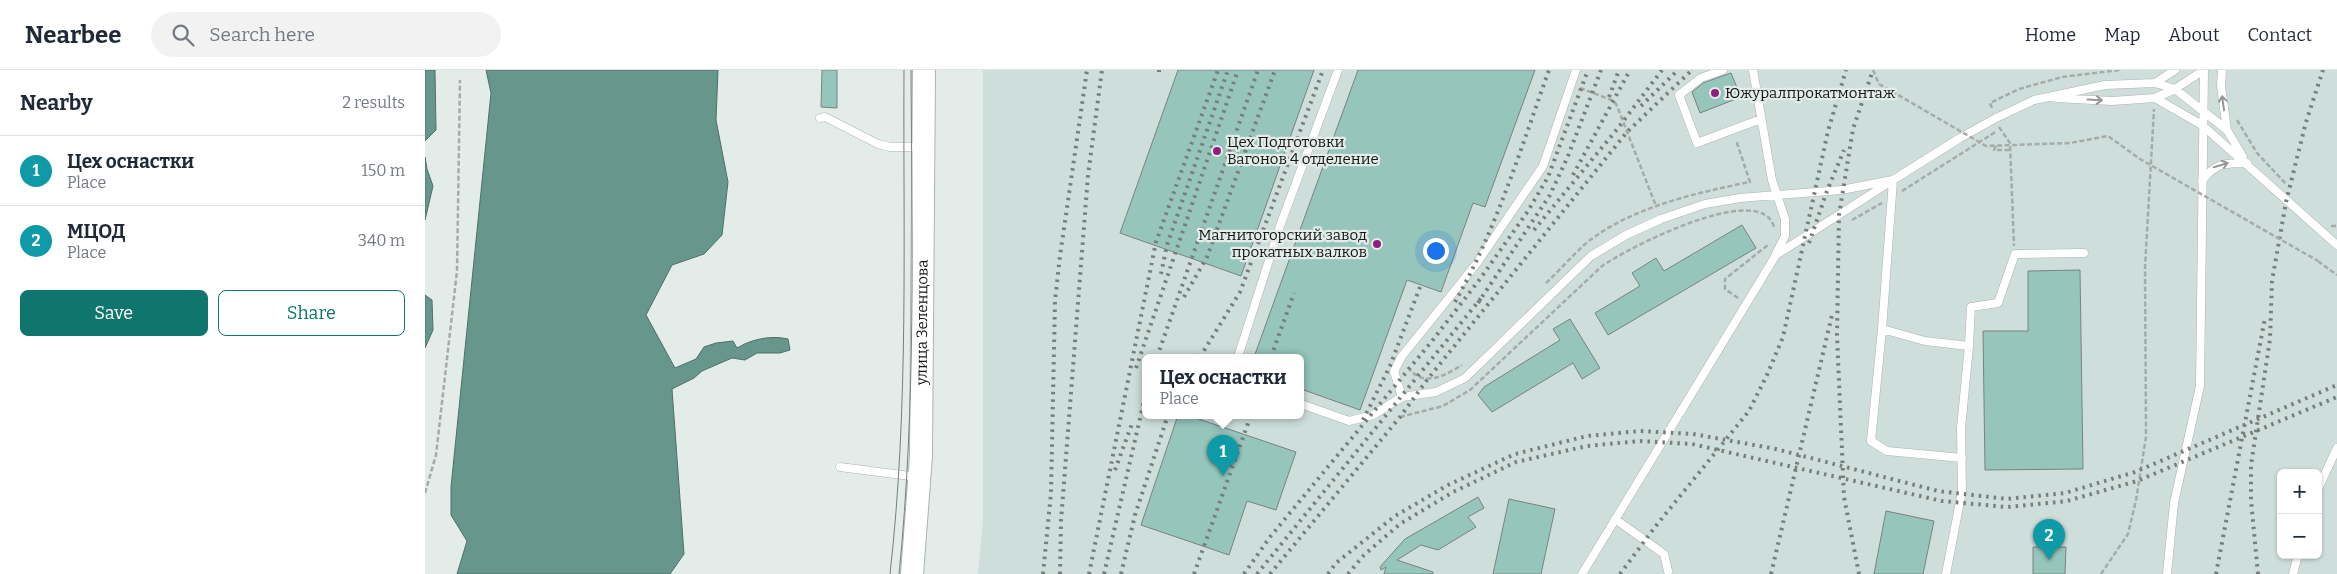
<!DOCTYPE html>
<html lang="en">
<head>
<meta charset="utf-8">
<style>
  :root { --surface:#fff; --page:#f2f2f3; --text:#1f2937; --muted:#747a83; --line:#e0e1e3; --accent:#0f766e }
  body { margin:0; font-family:Bitter,serif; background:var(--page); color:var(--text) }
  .controls { position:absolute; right:15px; bottom:15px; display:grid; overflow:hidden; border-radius:8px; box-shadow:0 1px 4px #0004 }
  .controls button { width:45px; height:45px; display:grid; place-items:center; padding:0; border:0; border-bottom:1px solid var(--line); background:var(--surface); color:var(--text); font:25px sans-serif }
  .you { position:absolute; left:1010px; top:180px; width:18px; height:18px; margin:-12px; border:4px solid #fff; border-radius:50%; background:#1a73e8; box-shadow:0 0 0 8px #1a73e833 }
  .badge { display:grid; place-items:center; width:32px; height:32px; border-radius:50%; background:var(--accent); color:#fff; font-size:16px; font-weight:700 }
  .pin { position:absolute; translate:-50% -41px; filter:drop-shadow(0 1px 2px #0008) }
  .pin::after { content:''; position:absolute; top:26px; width:18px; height:15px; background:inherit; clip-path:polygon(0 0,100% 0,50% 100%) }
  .popup { position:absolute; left:717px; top:284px; width:162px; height:65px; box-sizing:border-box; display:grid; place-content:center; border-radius:8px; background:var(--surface); filter:drop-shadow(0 1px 4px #0005); font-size:16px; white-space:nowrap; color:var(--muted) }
  .popup b { font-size:19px; color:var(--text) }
  .popup::after { content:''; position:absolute; left:50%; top:100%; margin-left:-10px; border:10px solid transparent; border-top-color:var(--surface) }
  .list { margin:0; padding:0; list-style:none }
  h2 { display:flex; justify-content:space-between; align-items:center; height:65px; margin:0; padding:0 20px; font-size:21px }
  h2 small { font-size:16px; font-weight:400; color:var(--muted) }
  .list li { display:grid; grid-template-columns:32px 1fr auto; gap:15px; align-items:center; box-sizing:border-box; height:70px; padding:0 20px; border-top:1px solid var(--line) }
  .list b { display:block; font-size:19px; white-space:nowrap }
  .list p { margin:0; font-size:16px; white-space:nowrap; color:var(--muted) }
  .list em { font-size:16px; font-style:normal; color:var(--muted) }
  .actions { display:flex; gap:10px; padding:15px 20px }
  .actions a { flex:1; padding:11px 0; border:1px solid var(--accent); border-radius:8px; text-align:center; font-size:18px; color:var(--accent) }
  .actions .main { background:var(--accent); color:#fff }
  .icon { flex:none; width:28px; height:28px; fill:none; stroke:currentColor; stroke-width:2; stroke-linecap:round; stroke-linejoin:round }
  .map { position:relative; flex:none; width:1912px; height:504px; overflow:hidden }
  header { display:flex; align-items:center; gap:30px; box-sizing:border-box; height:70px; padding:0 25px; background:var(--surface); border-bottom:1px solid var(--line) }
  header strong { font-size:24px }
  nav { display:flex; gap:28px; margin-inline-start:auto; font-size:18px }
  .search { width:350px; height:45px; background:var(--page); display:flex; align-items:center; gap:12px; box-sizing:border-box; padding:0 18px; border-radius:28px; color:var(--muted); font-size:19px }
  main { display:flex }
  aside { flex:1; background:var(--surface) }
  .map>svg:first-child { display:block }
</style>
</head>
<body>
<header>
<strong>Nearbee</strong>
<div class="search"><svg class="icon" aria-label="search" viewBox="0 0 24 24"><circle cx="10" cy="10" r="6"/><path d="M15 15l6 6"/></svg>Search here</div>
<nav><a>Home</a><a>Map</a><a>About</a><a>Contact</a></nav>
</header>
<main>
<aside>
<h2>Nearby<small>2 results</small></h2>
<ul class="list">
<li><span class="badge" style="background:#0f9aa8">1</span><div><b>Цех оснастки</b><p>Place</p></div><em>150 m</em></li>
<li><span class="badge" style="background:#0f9aa8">2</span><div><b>МЦОД</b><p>Place</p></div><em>340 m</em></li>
</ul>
<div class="actions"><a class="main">Save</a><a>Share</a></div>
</aside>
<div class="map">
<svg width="1912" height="504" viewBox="0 0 1912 504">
  <rect width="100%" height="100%" fill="#e3ece9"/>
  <path fill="#cedfdb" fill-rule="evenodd" d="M558 0H1912V504H553L558 450ZM720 287H876V345H720ZM1856 403H1893V485H1856Z"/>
  <path fill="#67968c" stroke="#4e7068" d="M0 0H10L11 60 0 71Z
    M61 0H293L291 50 303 112 297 165 279 184 247 195 221 245 250 298 271 289 279 277 291 273 308 271 312 278C327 269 346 265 363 269L365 280 355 283H332L320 290 307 288 277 301 269 308 247 319 259 484 245 504H32L42 471 26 445V417L66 23Z
    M0 87 2 99 8 116 0 150Z
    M0 225 7 230 8 260 0 278Z"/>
  <path fill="#95c5bb" stroke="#7a8280" d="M397 0H412V38L396 37Z
    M753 0H889L816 206 695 163Z
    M933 0H1110L1060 137 1048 133 1016 222 982 210 935 340 876 319V287H829Z
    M1306 3 1316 27 1275 43 1267 22 1278 13Z
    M1317 155 1331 178 1183 265 1170 243 1215 216 1207 203 1231 188 1239 201Z
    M1655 200 1658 399 1560 400 1558 261H1603V201Z
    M1145 249 1175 298 1157 309 1148 293 1067 342 1053 325 1059 317 1135 270 1128 259Z
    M753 345H762L871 382 851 440 822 431 804 485 716 455Z
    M1053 427 1059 438 1043 447 1051 457 1013 480 996 475 972 490 1008 502V504H959L961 497 956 500 955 497 980 469Z
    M1084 429 1130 439 1116 504H1068Z
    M1461 441 1509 451 1498 504H1449Z
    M1608 477H1641L1640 504H1608Z"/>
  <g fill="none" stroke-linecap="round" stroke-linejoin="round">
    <g stroke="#abb3b1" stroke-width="9">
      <path id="lane" d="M1151 0 1118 96 1052 193 977 286 969 301 977 327 1011 322 1040 308 1166 186 1201 165 1236 149 1280 134 1315 128 1416 120 1468 110 1535 68 1571 48 1609 30 1680 15 1730 13 1750 0
        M1298 0 1276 8 1254 25 1272 73 1336 49
        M1328 0 1347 110 1360 149V166L1351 184
        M1797 0 1796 16 1802 60 1818 87
        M1730 13 1750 19 1802 60
        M1632 28 1687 31 1730 28 1777 55 1912 175
        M1730 28 1750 19 1779 0
        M395 48 400 47 453 74 465 77H497
        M1468 110 1457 259 1446 371 1462 381 1537 388
        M1777 111C1790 93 1800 93 1822 93
        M1457 259 1500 271 1544 276 1546 237 1573 233 1590 184 1659 183
        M813 287 855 156 913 0
        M876 334 924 351 948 345 977 327
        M415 397 493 407
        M1893 419 1912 378
        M1190 449 1239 484 1243 501
        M1157 504 1351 185 1462 114
        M1521 504 1537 421 1536 358 1544 276
        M1742 504 1749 433 1775 316 1779 0
        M1868 504 1873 485"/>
    </g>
    <g stroke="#abb3b1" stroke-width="24">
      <g id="secondary">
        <path id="s1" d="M487 504 496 386 499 0"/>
      </g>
    </g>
    <path stroke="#a4aba9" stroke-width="2.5" stroke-dasharray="5 2.5" stroke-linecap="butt" d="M1155 18 1189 31 1192 36 1231 136
      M1567 38 1565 33 1594 19 1637 7 1695 0
      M1812 50 1832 83 1862 115
      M1574 57 1585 73 1589 176
      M1571 76 1569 80H1585
      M1477 121 1572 61
      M1427 150 1457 133
      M1906 156H1912
      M1893 191 1912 205
      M1121 213C1134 201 1146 187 1159 175 1203 138 1270 123 1325 112L1311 70
      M1313 228 1300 219V209L1343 175
      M983 297C997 318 1020 306 1037 295
      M975 347 1018 336 1045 320 1176 197C1200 179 1336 109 1349 157
      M0 423 11 385 32 201 35 10
      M1676 504 1703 464 1711 430 1721 367 1720 197 1729 39"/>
    <use href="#lane" stroke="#fff" stroke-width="8"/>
    <use href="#secondary" stroke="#fff" stroke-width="22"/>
    <path stroke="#787e7c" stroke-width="1" d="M465 504C484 337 478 168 479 0
      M474 504C491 337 487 168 486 0"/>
    <path stroke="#787e7c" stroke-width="4" stroke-dasharray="2.5 5" stroke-linecap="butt" d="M734 2V0
      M1184 27 1194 0
      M1216 36 1253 0
      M1148 105 1205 0
      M1109 160 1193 58 1237 0
      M1384 173 1402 121 1419 80
      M736 204 742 175 803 0
      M759 227 782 187 850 0
      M1030 232C1071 160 1096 78 1124 0
      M1053 233 1125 125 1143 86 1176 0
      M732 287 833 0
      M775 287 815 222 898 0
      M846 287 869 223
      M711 298 813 0
      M938 350 965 296 995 217
      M690 400 708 351
      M618 504 626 423 630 231 635 186 662 0
      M635 504 636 451 663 105 677 0
      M664 504 731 172 793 0
      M679 504 720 327
      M696 504 710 445 743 345
      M769 504 826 345
      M819 504 845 467 1007 271 1055 209 1103 141 1123 107 1163 0
      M832 504 1057 227
      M845 504 975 347 1002 310 1202 62 1267 0
      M903 504 911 493 970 446 1023 415 1090 384 1162 366 1215 361 1268 364 1351 379 1513 421 1582 429 1640 423 1710 402 1912 315
      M923 504 939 485 975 454 1028 422 1091 392 1162 376 1215 371 1267 374 1517 431 1582 437 1642 431 1712 411 1912 327
      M1195 504 1230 457 1324 341 1342 305 1358 267 1403 61 1421 0
      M1346 504 1407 245
      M1434 504 1419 427 1412 265 1414 145 1428 59 1448 0
      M1791 504 1840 248
      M1833 504 1826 430V395L1845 269 1847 211 1861 132 1881 52 1898 0"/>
    <path stroke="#a4aba9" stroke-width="2.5" stroke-dasharray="5 2.5" stroke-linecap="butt" d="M1448 0 1454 14 1561 76 1645 73 1683 66 1715 89 1893 191"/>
  </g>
  <defs><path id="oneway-shaft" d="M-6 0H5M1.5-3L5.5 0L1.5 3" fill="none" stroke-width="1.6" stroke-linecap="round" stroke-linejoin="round" transform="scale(1.25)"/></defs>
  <g stroke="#959696">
    <use href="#oneway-shaft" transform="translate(1670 30) rotate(3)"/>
    <use href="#oneway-shaft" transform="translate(1798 33) rotate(-98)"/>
    <use href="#oneway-shaft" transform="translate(1796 95) rotate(-17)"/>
  </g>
  <g fill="#911e7e" stroke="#e3ece9" stroke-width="2">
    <circle cx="1290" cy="23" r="5"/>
    <circle cx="792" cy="81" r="5"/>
    <circle cx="952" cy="174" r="5"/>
  </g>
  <g text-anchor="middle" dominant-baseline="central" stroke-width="4.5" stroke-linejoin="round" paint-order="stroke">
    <g font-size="15" fill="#131615" stroke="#e3ece9" text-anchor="start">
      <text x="1300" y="23">Южуралпрокатмонтаж</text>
      <text x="802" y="72">Цех Подготовки<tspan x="802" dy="17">Вагонов 4 отделение</tspan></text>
      <text x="942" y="165" text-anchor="end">Магнитогорский завод<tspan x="942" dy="17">прокатных валков</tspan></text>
    </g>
    <g font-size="15" fill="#131615" stroke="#e3ece9">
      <text stroke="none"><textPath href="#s1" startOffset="252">улица Зеленцова</textPath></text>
    </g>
  </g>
</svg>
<div class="controls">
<button>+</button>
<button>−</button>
</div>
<div class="you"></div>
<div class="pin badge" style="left:798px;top:406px;background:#0f9aa8">1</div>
<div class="popup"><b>Цех оснастки</b>Place</div>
<div class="pin badge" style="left:1624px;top:490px;background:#0f9aa8">2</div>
</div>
</main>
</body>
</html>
